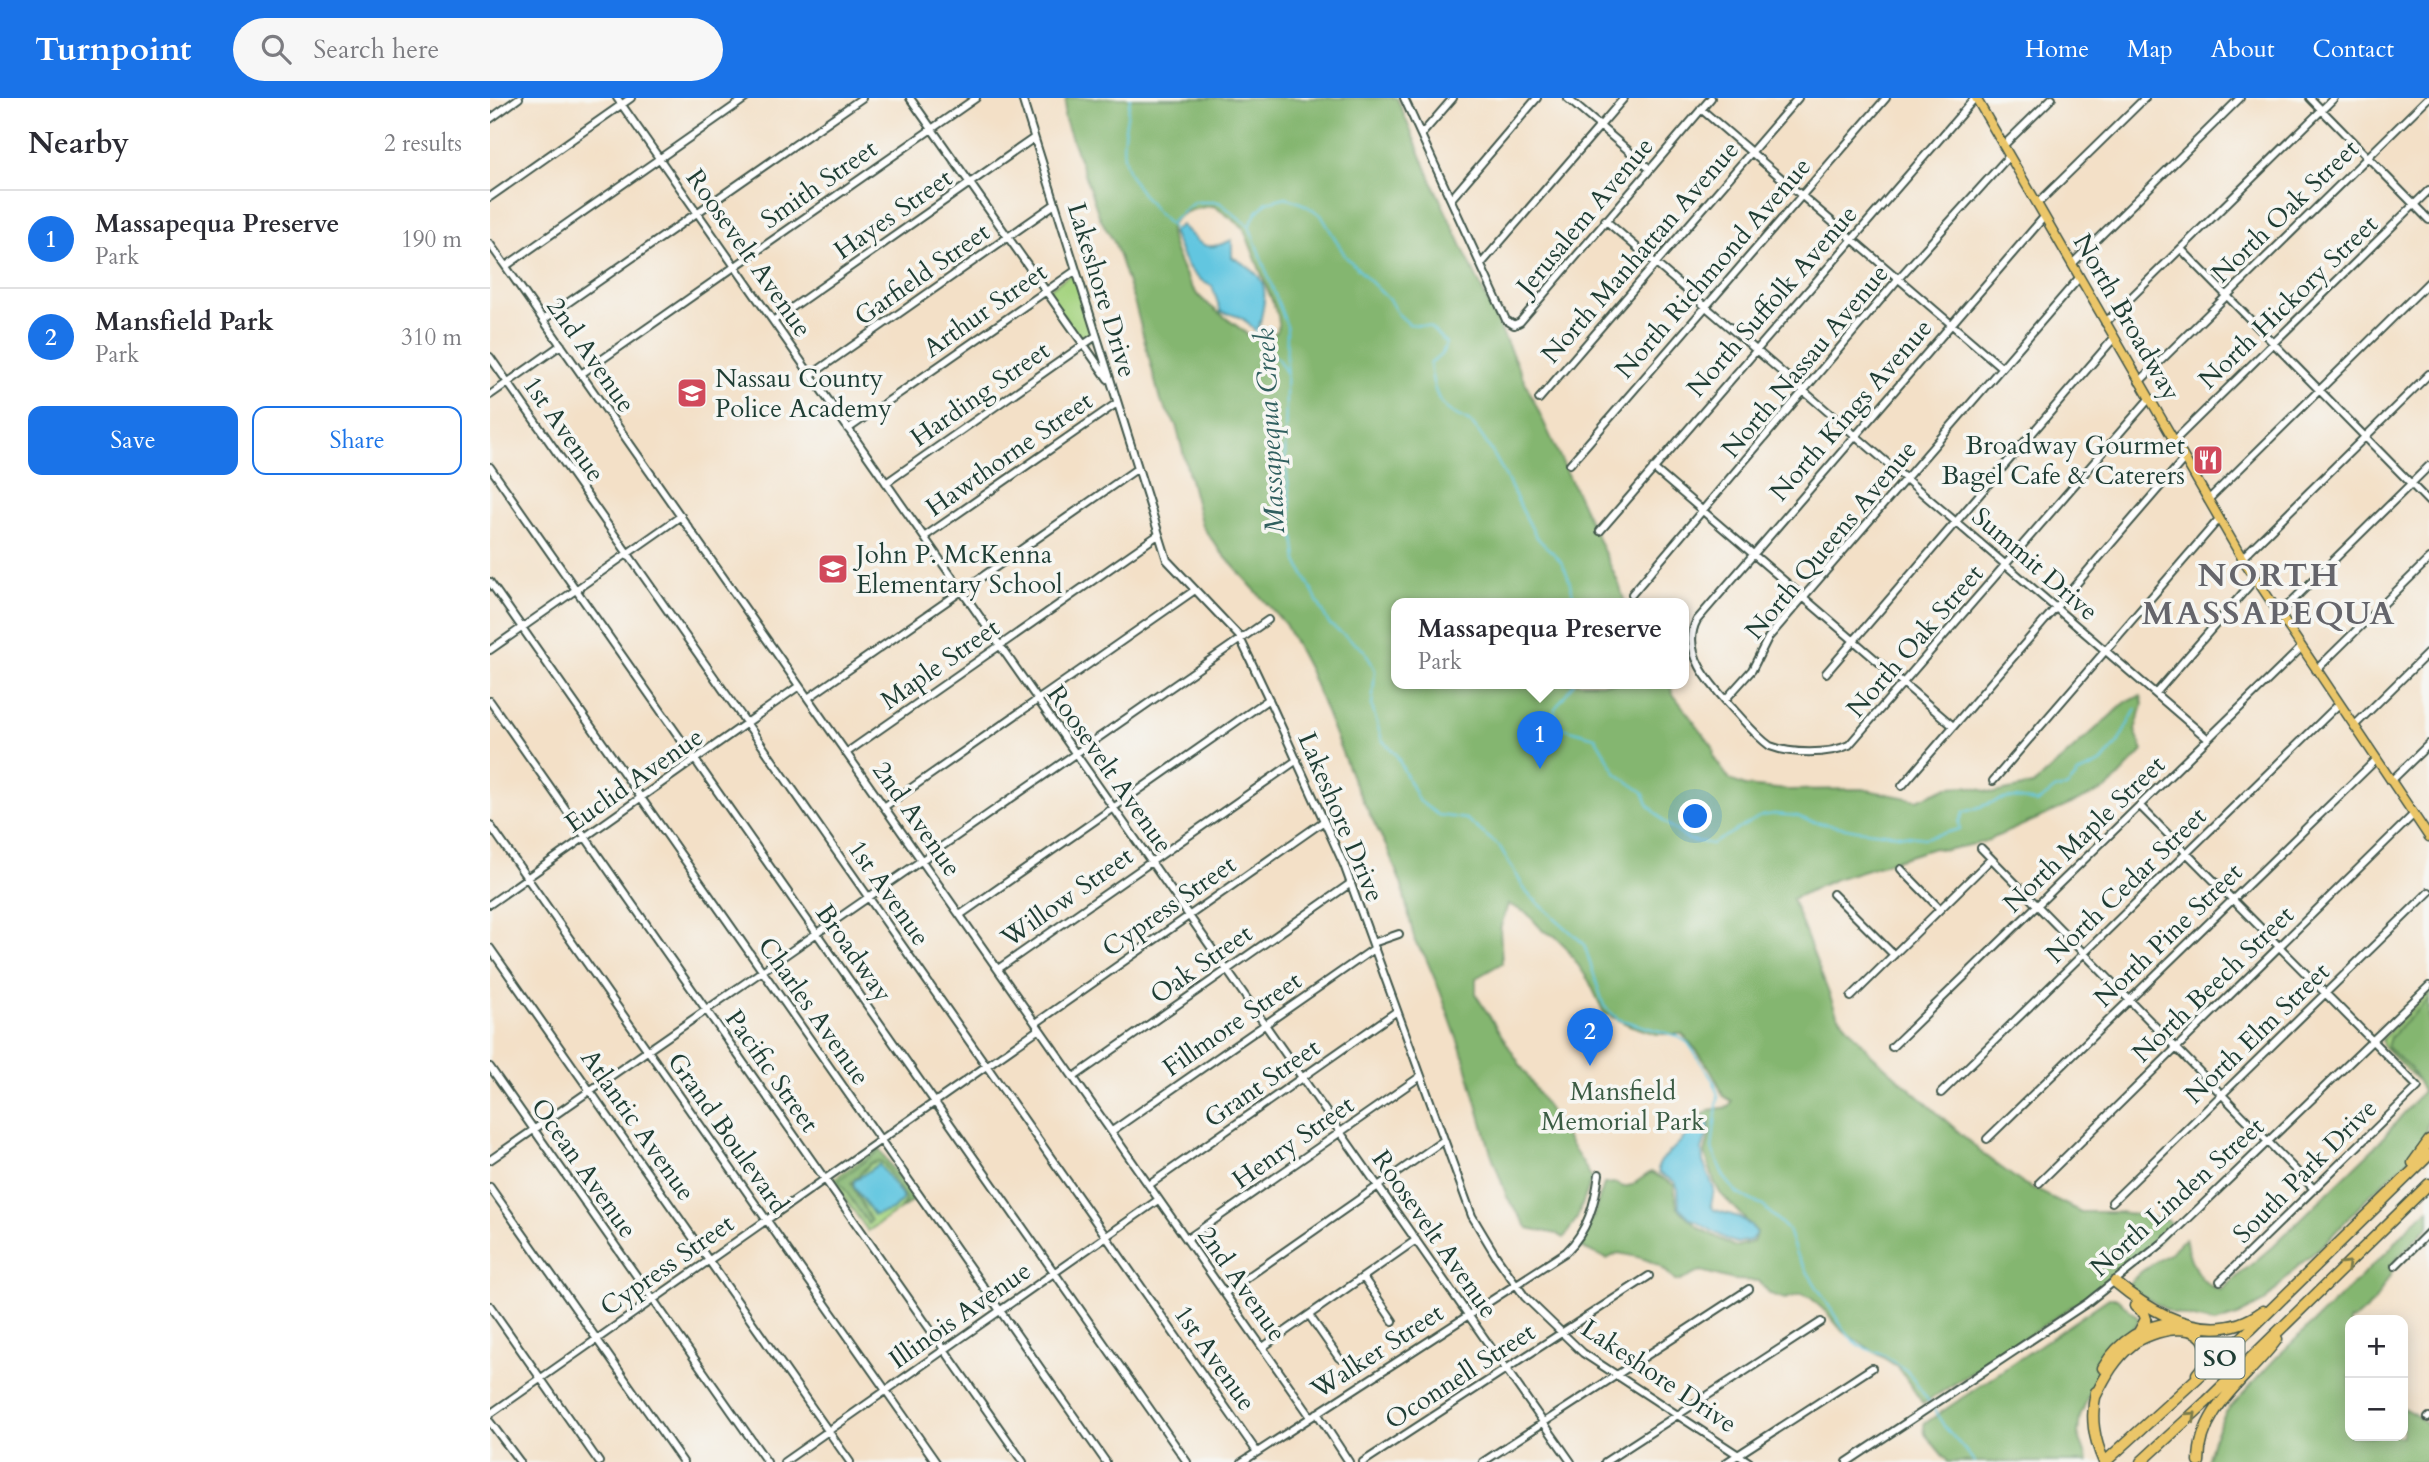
<!DOCTYPE html>
<html lang="en">
<head>
<meta charset="utf-8">
<style>
  :root { --surface:#fff; --page:#f7f7f7; --text:#2b2b33; --muted:#7c7c81; --line:#e1e1e2; --accent:#1a73e8 }
  body { margin:0; font-family:Cardo,serif; background:var(--page); color:var(--text) }
  .controls { position:absolute; right:21px; bottom:21px; display:grid; overflow:hidden; border-radius:14px; box-shadow:0 4px 18px #0003 }
  .controls button { width:63px; height:63px; display:grid; place-items:center; padding:0; border:0; border-bottom:2px solid var(--line); background:var(--surface); color:var(--text); font:35px sans-serif }
  .you { position:absolute; left:1206px; top:719px; width:24px; height:24px; margin:-18px; border:5px solid #fff; border-radius:50%; background:#1a73e8; box-shadow:0 0 0 10px #1a73e833 }
  .badge { display:grid; place-items:center; width:46px; height:46px; border-radius:50%; background:var(--accent); color:#fff; font-size:23px; font-weight:700 }
  .pin { position:absolute; translate:-50% -58px; filter:drop-shadow(0 2px 4px #0008) }
  .pin::after { content:''; position:absolute; top:37px; width:24px; height:21px; background:inherit; clip-path:polygon(0 0,100% 0,50% 100%) }
  .popup { position:absolute; left:901px; top:500px; width:298px; height:91px; box-sizing:border-box; display:grid; place-content:center; border-radius:14px; background:var(--surface); filter:drop-shadow(0 2px 5px #0005); font-size:23px; white-space:nowrap; color:var(--muted) }
  .popup b { font-size:26px; color:var(--text) }
  .popup::after { content:''; position:absolute; left:50%; top:100%; margin-left:-14px; border:14px solid transparent; border-top-color:var(--surface) }
  .list { margin:0; padding:0; list-style:none }
  h2 { display:flex; justify-content:space-between; align-items:center; height:91px; margin:0; padding:0 28px; font-size:30px }
  h2 small { font-size:23px; font-weight:400; color:var(--muted) }
  .list li { display:grid; grid-template-columns:46px 1fr auto; gap:21px; align-items:center; box-sizing:border-box; height:98px; padding:0 28px; border-top:2px solid var(--line) }
  .list b { display:block; font-size:26px; white-space:nowrap }
  .list p { margin:0; font-size:23px; white-space:nowrap; color:var(--muted) }
  .list em { font-size:23px; font-style:normal; color:var(--muted) }
  .actions { display:flex; gap:14px; padding:21px 28px }
  .actions a { flex:1; padding:16px 0; border:2px solid var(--accent); border-radius:14px; text-align:center; font-size:24px; color:var(--accent) }
  .actions .main { background:var(--accent); color:#fff }
  .icon { flex:none; width:38px; height:38px; fill:none; stroke:currentColor; stroke-width:2; stroke-linecap:round; stroke-linejoin:round }
  .map { position:relative; flex:none; width:1939px; height:1364px; overflow:hidden }
  header { display:flex; align-items:center; gap:42px; box-sizing:border-box; height:98px; padding:0 35px; background:var(--accent); color:#fff }
  header strong { font-size:33px }
  nav { display:flex; gap:38px; margin-inline-start:auto; font-size:24px }
  .search { width:490px; height:63px; background:var(--page); display:flex; align-items:center; gap:18px; box-sizing:border-box; padding:0 24px; border-radius:38px; color:var(--muted); font-size:26px }
  main { display:flex }
  aside { flex:1; background:var(--surface) }
  .map>svg:first-child { display:block }
</style>
</head>
<body>
<header>
<strong>Turnpoint</strong>
<div class="search"><svg class="icon" aria-label="search" viewBox="0 0 24 24"><circle cx="10" cy="10" r="6"/><path d="M15 15l6 6"/></svg>Search here</div>
<nav><a>Home</a><a>Map</a><a>About</a><a>Contact</a></nav>
</header>
<main>
<aside>
<h2>Nearby<small>2 results</small></h2>
<ul class="list">
<li><span class="badge">1</span><div><b>Massapequa Preserve</b><p>Park</p></div><em>190 m</em></li>
<li><span class="badge">2</span><div><b>Mansfield Park</b><p>Park</p></div><em>310 m</em></li>
</ul>
<div class="actions"><a class="main">Save</a><a>Share</a></div>
</aside>
<div class="map">
<svg width="1939" height="1364" viewBox="0 0 1939 1364">
  <rect width="100%" height="100%" fill="#f6f6f2"/>
  <filter id="ink" filterUnits="userSpaceOnUse"><feTurbulence type="fractalNoise" baseFrequency=".0143" numOctaves="2"/><feDisplacementMap in="SourceGraphic" scale="14" xChannelSelector="R" yChannelSelector="G"/><feConvolveMatrix kernelMatrix="1 2 1 2 8 2 1 2 1" color-interpolation-filters="sRGB"/></filter>
  <filter id="wash" filterUnits="userSpaceOnUse"><feTurbulence type="fractalNoise" baseFrequency=".00686" numOctaves="4" result="noise"/><feDisplacementMap in="SourceGraphic" scale="28" xChannelSelector="R" yChannelSelector="G"/><feGaussianBlur stdDeviation="1.57" result="paint"/><feColorMatrix in="noise" values="0 0 0 0 0 0 0 0 0 0 0 0 0 0 0 0 0 1.4 0 .05"/><feComposite in="paint" operator="in"/></filter>
  <g filter="url(#wash)">
    <rect width="100%" height="100%" fill="#f3e0c7"/>
    <path fill="#a6d481" stroke="#62885a" stroke-width="2" d="M585 173 606 238 593 247 556 193Z
      M1939 894V901L1900 939 1897 949 1920 970 1930 985 1893 948 1892 941Z
      M388 1050 424 1102 378 1133 342 1082Z"/>
    <path fill="#84b66f" stroke="#527a52" stroke-width="2" fill-rule="evenodd" d="M576 0H907L942 84 1129 486 1135 505H906V585H1179L1183 596 1223 649 1224 660 1240 682 1255 688 1298 692 1372 691 1427 702 1458 689 1476 688 1504 695 1543 687 1637 603 1651 598 1653 606 1645 632 1653 653 1618 690 1494 744 1456 752 1444 750 1343 782 1302 801 1347 916 1381 956 1498 1060 1532 1085 1591 1114H1630L1678 1122 1681 1127C1668 1150 1638 1168 1617 1184 1557 1227 1495 1266 1433 1306L1408 1269 1353 1234 1338 1216 1321 1200 1311 1196 1295 1201 1280 1196 1269 1183 1244 1182 1211 1173 1190 1183H1185C1170 1163 1151 1159 1128 1155L1117 1161 1093 1150H1086L1103 1119 1114 1086 1127 1085 1133 1089 1142 1087 1161 1074 1184 1087 1187 1109 1209 1130 1245 1149 1263 1144 1267 1134 1230 1095 1224 1083 1215 1055 1220 1035 1219 1021 1211 1019 1219 1012 1239 1009 1242 1003 1233 998C1225 974 1209 954 1192 936H1166L1139 927 1114 915 1099 883 1075 848 1065 838 1053 833 1037 815 1018 806 1010 831 1012 865 986 880V897L1102 1080 1087 1120 1074 1140 1067 1136 1038 1130 1017 1099 1000 1052 974 960 950 893 935 858 925 844 912 788 897 750 865 687 819 572 795 526 731 454 712 428 686 327 670 302 646 210 625 146 610 120 574 19ZM724 108 753 129 788 218 789 226 786 235 771 241 762 240C745 225 723 213 707 196 699 187 675 138 681 127 689 113 710 109 724 108Z
      M1939 901V1020L1934 1043 1911 1069 1880 1097 1836 1144 1806 1170 1774 1204 1747 1218 1725 1225 1682 1215 1636 1188 1652 1173 1680 1155 1695 1140C1699 1161 1708 1187 1731 1192L1782 1149 1885 1049 1933 993 1920 970 1897 949 1900 939Z
      M390 1052 424 1102 410 1111 416 1102 394 1066 389 1063 381 1065 361 1085 381 1123 378 1126 348 1082Z
      M1939 1111V1128L1899 1169 1902 1174 1884 1204 1864 1222H1860V1338H1913V1310L1926 1317 1939 1329V1364H1717L1723 1341 1736 1314 1787 1259 1900 1151 1922 1125Z
      M1619 1200H1627L1649 1221 1647 1226 1613 1263 1590 1318 1588 1335 1598 1364H1458L1435 1336 1434 1326Z"/>
    <path fill="#62c6e0" stroke="#40828a" stroke-width="2" d="M691 127C712 147 713 155 742 142V159C780 180 778 189 769 229L764 232C755 219 746 217 731 214L722 188C696 177 693 159 682 134Z
      M1213 1021 1218 1025 1219 1030 1212 1052 1213 1064 1224 1091 1221 1107 1224 1112C1242 1117 1255 1118 1266 1135L1261 1142 1247 1145 1238 1142 1200 1120 1189 1109 1188 1091 1185 1084 1169 1075 1168 1069 1171 1063Z
      M389 1066 412 1098V1102L402 1112 384 1117 364 1089V1083Z"/>
    <g fill="none" stroke-linecap="round" stroke-linejoin="round">
      <path stroke="#62c6e0" stroke-width="2" d="M640 0C634 43 624 60 653 97 661 108 669 117 679 126L704 104H729L759 128 797 228 795 360 807 463 839 526 875 553 885 572 882 609 892 642 906 656 928 702 948 717 976 721 1010 749 1037 795 1094 846 1114 908 1128 921 1187 938 1198 945 1224 984 1228 998 1222 1051 1234 1079 1248 1096 1273 1108 1298 1132 1306 1156 1356 1235 1369 1248 1394 1257 1417 1273 1440 1305
        M679 126 686 134
        M759 128 767 114 777 104 796 99 815 107 831 117 856 159 900 203 907 215 919 226 939 228 956 245 952 256 940 266C942 282 945 305 961 314 977 324 977 318 990 336 1013 367 1026 403 1045 436 1051 447 1064 453 1071 464 1078 475 1083 492 1084 505
        M765 230 772 246 788 261 797 276
        M1084 585 1064 612 1070 629 1105 639 1127 676 1153 694 1158 706 1174 724 1199 742 1222 746 1271 718 1284 716 1307 718 1319 723 1367 732 1435 740 1470 731 1469 724 1474 714C1505 706 1515 693 1547 705L1565 691 1576 690 1588 676 1612 664 1629 643 1646 611
        M1443 1310 1454 1328 1485 1364"/>
    </g>
  </g>
  <g filter="url(#ink)">
    <g fill="none" stroke-linecap="round" stroke-linejoin="round">
      <g stroke="#3f554a" stroke-width="10">
        <path id="minor" d="M127 0 1081 1364
          M420 0 618 281
          M532 0 677 462 749 538 776 595 854 767 982 1118 1006 1158 1035 1199 1093 1255 1259 1364
          M914 0 1016 222 1024 227 1030 224 1221 0
          M1077 0 1160 71
          M1820 0 1939 122
          M1211 11 1511 269
          M0 21 29 0
          M931 37 963 0
          M1513 48 1562 0
          M0 99 141 0
          M962 100 1047 0
          M1547 106 1655 0
          M1554 119 1207 522C1189 555 1224 590 1244 612 1256 625 1266 638 1280 648 1301 656 1338 657 1359 647L1659 301
          M1115 122 1718 641
          M0 146 821 1319
          M1691 151 1939 404
          M992 165 1134 0
          M1582 166 1750 0
          M16 168 256 0
          M53 222 372 0
          M283 223 544 40
          M1615 225 1844 0
          M0 259 767 1354
          M91 276 486 0
          M321 277 565 106
          M1649 284 1938 0
          M0 297 71 247
          M1049 301 1308 0
          M358 331 585 173
          M1684 343 1939 92
          M1080 366 1396 0
          M0 369 697 1364
          M1163 370 1463 628
          M396 385 606 238
          M1718 402 1939 184
          M1110 433 1485 0
          M434 439 627 305
          M1752 460 1939 276
          M0 484 616 1364
          M1142 496 1408 181 1519 58
          M1789 516 1939 368
          M0 552 191 418
          M1826 572 1939 461
          M1336 575 1624 240
          M1666 595 1765 481
          M318 600 648 370
          M1235 602 1262 572 1278 540 1589 180
          M0 603 533 1364
          M1864 628 1939 554
          M356 655 668 437
          M1503 683 1729 421
          M1901 683 1939 646
          M1412 688 1694 361
          M1650 708 1928 989 1730 1183
          M394 709 705 492
          M0 727 446 1364
          M1491 750 1824 1091
          M1411 771 1450 811
          M1343 796 1404 857
          M0 806 309 588
          M470 817 779 601
          M883 845 909 836
          M0 850 360 1364
          M508 871 807 662
          M1361 899 1501 761
          M546 925 834 723
          M1402 949 1811 550
          M0 969 277 1364
          M584 979 861 785
          M1451 995 1849 606
          M622 1033 885 850
          M1497 1041 1887 661
          M0 1062 778 522
          M1549 1085 1924 716
          M659 1087 907 913
          M0 1089 193 1364
          M1622 1104 1939 794
          M697 1141 931 978
          M1905 1168 1939 1134
          M873 1179 903 1223
          M735 1195 954 1042
          M0 1208 109 1364
          M819 1217 849 1260
          M773 1249 926 1142
          M827 1315 859 1364
          M0 1316 549 931
          M1938 1320 1939 1319
          M0 1324 30 1364
          M294 1364 668 1102
          M752 1364 1076 1154C1098 1133 1105 1105 1109 1076
          M873 1364 1159 1178
          M993 1364 1259 1191
          M1115 1364 1331 1224
          M1237 1364 1382 1270
          M1357 1364 1597 1205 1676 1142 1939 888"/>
      </g>
      <g stroke="#3f554a" stroke-width="11">
        <path id="major" d="M1486 0 1752 460 1939 739"/>
      </g>
      <g stroke="#3f554a" stroke-width="13">
        <path id="highway" d="M1923 1065 1939 1043
          M1625 1184C1666 1218 1723 1250 1773 1213
          M1645 1208 1654 1215 1656 1221 1649 1234
          M1613 1270C1629 1242 1655 1227 1686 1224
          M1606 1294C1600 1320 1604 1341 1614 1364
          M1605 1299C1615 1279 1625 1260 1643 1246 1661 1233 1713 1218 1717 1252 1718 1262 1713 1269 1707 1276
          M1615 1364 1760 1232 1939 1057
          M1651 1364 1717 1303 1939 1086
          M1709 1364C1709 1309 1758 1281 1787 1241"/>
      </g>
      <use href="#minor" stroke="#fff" stroke-width="6"/>
      <use href="#major" stroke="#ebc669" stroke-width="8"/>
      <use href="#highway" stroke="#ebc669" stroke-width="10"/>
    </g>
    <defs><path id="oneway-chevron" d="M-2-3.5L2.5 0L-2 3.5" fill="none" stroke-width="1.6" stroke-linecap="round" stroke-linejoin="round" transform="scale(1.75)"/></defs>
    <g stroke="#7b7b4c">
      <use href="#oneway-chevron" transform="translate(1856 1167) rotate(-44)"/>
      <use href="#oneway-chevron" transform="translate(1702 1318) rotate(-43)"/>
    </g>
  </g>
  <defs>
    <g id="school-square" transform="scale(1.575)"><rect x="-9" y="-9" width="18" height="18" rx="4" fill="#d1495b" stroke="#f6f6f2"/><path d="M0-5L7-2L0 1L-7-2ZM-4 1L0 2.5L4 1V4Q0 6-4 4Z" fill="#fff"/></g>
    <g id="restaurant-square" transform="scale(1.575)"><rect x="-9" y="-9" width="18" height="18" rx="4" fill="#d1495b" stroke="#f6f6f2"/><path d="M-5-6h1v4h1v-4h1v4h1v-4h1v5L-1.5 .5V6h-2V.5L-5-1ZM5-6V6H3V1.5H1.5Q1.5-4 5-6Z" fill="#fff"/></g>
  </defs>
  <g fill-rule="evenodd">
    <use href="#school-square" x="202" y="295"/>
    <use href="#restaurant-square" x="1718" y="362"/>
    <use href="#school-square" x="343" y="471"/>
  </g>
  <g text-anchor="middle" dominant-baseline="central" stroke-width="7" stroke-linejoin="round" paint-order="stroke">
    <rect fill="#f6f6f2" stroke="#60746d" stroke-width="2" x="1705.5" y="1239.5" width="49" height="41" rx="5"/>
    <g font-size="24" font-weight="bold" fill="#1f3d34">
      <text x="1730" y="1260">SO</text>
    </g>
    <g font-size="26" fill="#1f3d34" stroke="#f6f6f2">
      <text transform="translate(329 86) rotate(-35)">Smith Street</text>
      <text transform="translate(1795 113) rotate(-44)">North Oak Street</text>
      <text transform="translate(403 116) rotate(-35)">Hayes Street</text>
      <text transform="translate(1095 118) rotate(-50)">Jerusalem Avenue</text>
      <text transform="translate(1150 154) rotate(-49)">North Manhattan Avenue</text>
      <text transform="translate(259 155) rotate(55)">Roosevelt Avenue</text>
      <text transform="translate(1223 170) rotate(-49)">North Richmond Avenue</text>
      <text transform="translate(432 176) rotate(-35)">Garfield Street</text>
      <text transform="translate(612 192) rotate(73)">Lakeshore Drive</text>
      <text transform="translate(1282 203) rotate(-49)">North Suffolk Avenue</text>
      <text transform="translate(1798 204) rotate(-44)">North Hickory Street</text>
      <text transform="translate(495 212) rotate(-35)">Arthur Street</text>
      <text transform="translate(1637 219) rotate(60)">North Broadway</text>
      <text transform="translate(101 257) rotate(55)">2nd Avenue</text>
      <text transform="translate(1315 263) rotate(-50)">North Nassau Avenue</text>
      <text transform="translate(490 296) rotate(-35)">Harding Street</text>
      <text transform="translate(1361 312) rotate(-49)">North Kings Avenue</text>
      <text transform="translate(74 331) rotate(55)">1st Avenue</text>
      <text transform="translate(519 356) rotate(-35)">Hawthorne Street</text>
      <text transform="translate(1341 442) rotate(-50)">North Queens Avenue</text>
      <text transform="translate(1545 466) rotate(41)">Summit Drive</text>
      <text transform="translate(1425 543) rotate(-49)">North Oak Street</text>
      <text transform="translate(450 566) rotate(-35)">Maple Street</text>
      <text transform="translate(620 671) rotate(55)">Roosevelt Avenue</text>
      <text transform="translate(144 682) rotate(-35)">Euclid Avenue</text>
      <text transform="translate(851 719) rotate(67)">Lakeshore Drive</text>
      <text transform="translate(427 721) rotate(55)">2nd Avenue</text>
      <text transform="translate(1594 736) rotate(-44)">North Maple Street</text>
      <text transform="translate(1636 787) rotate(-44)">North Cedar Street</text>
      <text transform="translate(399 795) rotate(55)">1st Avenue</text>
      <text transform="translate(577 799) rotate(-35)">Willow Street</text>
      <text transform="translate(679 808) rotate(-35)">Cypress Street</text>
      <text transform="translate(1678 837) rotate(-44)">North Pine Street</text>
      <text transform="translate(364 855) rotate(55)">Broadway</text>
      <text transform="translate(711 866) rotate(-35)">Oak Street</text>
      <text transform="translate(1723 886) rotate(-44)">North Beech Street</text>
      <text transform="translate(324 913) rotate(55)">Charles Avenue</text>
      <text transform="translate(742 926) rotate(-35)">Fillmore Street</text>
      <text transform="translate(1767 935) rotate(-44)">North Elm Street</text>
      <text transform="translate(282 973) rotate(55)">Pacific Street</text>
      <text transform="translate(772 985) rotate(-35)">Grant Street</text>
      <text transform="translate(148 1027) rotate(55)">Atlantic Avenue</text>
      <text transform="translate(238 1035) rotate(55)">Grand Boulevard</text>
      <text transform="translate(803 1044) rotate(-35)">Henry Street</text>
      <text transform="translate(94 1070) rotate(55)">Ocean Avenue</text>
      <text transform="translate(1815 1073) rotate(-45)">South Park Drive</text>
      <text transform="translate(1687 1099) rotate(-42)">North Linden Street</text>
      <text transform="translate(945 1136) rotate(55)">Roosevelt Avenue</text>
      <text transform="translate(177 1167) rotate(-35)">Cypress Street</text>
      <text transform="translate(752 1186) rotate(55)">2nd Avenue</text>
      <text transform="translate(470 1217) rotate(-35)">Illinois Avenue</text>
      <text transform="translate(887 1253) rotate(-33)">Walker Street</text>
      <text transform="translate(725 1260) rotate(55)">1st Avenue</text>
      <text transform="translate(970 1278) rotate(-33)">Oconnell Street</text>
      <text transform="translate(1169 1278) rotate(34)">Lakeshore Drive</text>
    </g>
    <g font-size="26" fill="#1f3d34" stroke="#f6f6f2" text-anchor="start">
      <text x="225" y="280">Nassau County<tspan x="225" dy="30">Police Academy</tspan></text>
      <text x="1695" y="347" text-anchor="end">Broadway Gourmet<tspan x="1695" dy="30">Bagel Cafe &amp; Caterers</tspan></text>
      <text x="366" y="456">John P. McKenna<tspan x="366" dy="30">Elementary School</tspan></text>
    </g>
    <g font-size="26" fill="#3a5b43" stroke="#f6f6f2">
      <text x="1133" y="993">Mansfield<tspan x="1133" dy="30">Memorial Park</tspan></text>
    </g>
    <g font-size="28" font-style="italic" fill="#305f5f" stroke="#f6f6f2">
      <text transform="translate(780 333) rotate(-93)">Massapequa Creek</text>
    </g>
    <g font-size="33" font-weight="bold" letter-spacing="2" fill="#65656b" stroke="#f6f6f2">
      <text x="1779" y="477">NORTH<tspan x="1779" dy="38">MASSAPEQUA</tspan></text>
    </g>
  </g>
</svg>
<div class="controls">
<button>+</button>
<button>−</button>
</div>
<div class="you"></div>
<div class="pin badge" style="left:1050px;top:671px">1</div>
<div class="popup"><b>Massapequa Preserve</b>Park</div>
<div class="pin badge" style="left:1100px;top:968px">2</div>
</div>
</main>
</body>
</html>
